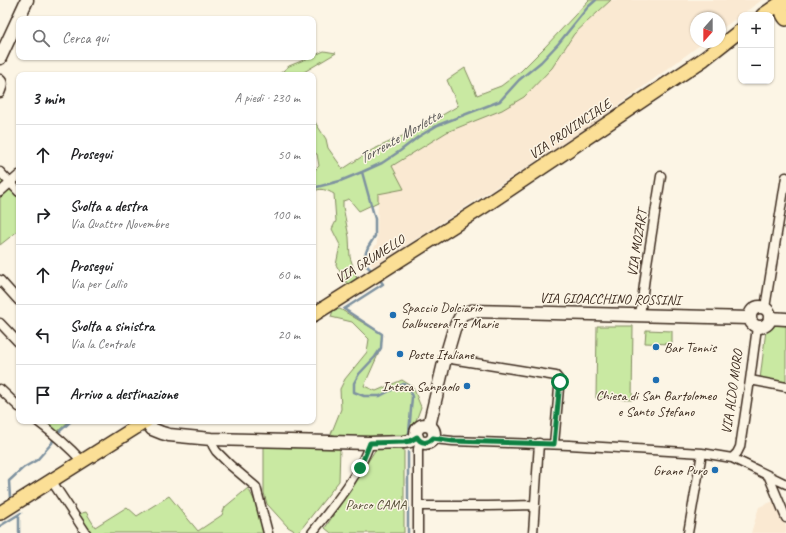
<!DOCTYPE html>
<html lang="it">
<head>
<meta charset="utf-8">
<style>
  :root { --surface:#fff; --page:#f6f6f6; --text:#202124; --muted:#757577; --line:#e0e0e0 }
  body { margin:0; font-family:Caveat,sans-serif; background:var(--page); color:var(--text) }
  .controls { position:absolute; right:12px; top:12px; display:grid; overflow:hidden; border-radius:8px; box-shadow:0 1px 3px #0004 }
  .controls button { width:36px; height:36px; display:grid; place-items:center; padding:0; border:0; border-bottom:1px solid var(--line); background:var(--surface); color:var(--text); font:20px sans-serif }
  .compass { position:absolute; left:690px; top:12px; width:36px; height:36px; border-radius:50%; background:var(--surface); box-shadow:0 1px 3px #0004; rotate:201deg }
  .stop { position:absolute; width:12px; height:12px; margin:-9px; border:3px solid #0b8043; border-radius:50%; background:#fff }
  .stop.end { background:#0b8043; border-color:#fff; box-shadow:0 1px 4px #0008 }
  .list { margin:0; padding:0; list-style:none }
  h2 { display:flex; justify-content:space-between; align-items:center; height:52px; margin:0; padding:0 16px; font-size:17px }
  h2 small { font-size:13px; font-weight:400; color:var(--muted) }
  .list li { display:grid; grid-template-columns:26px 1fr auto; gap:12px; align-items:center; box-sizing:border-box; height:60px; padding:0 16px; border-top:1px solid var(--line) }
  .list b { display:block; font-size:15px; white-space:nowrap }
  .list p { margin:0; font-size:13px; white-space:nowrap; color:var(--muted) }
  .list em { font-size:13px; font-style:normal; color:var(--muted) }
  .icon { flex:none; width:22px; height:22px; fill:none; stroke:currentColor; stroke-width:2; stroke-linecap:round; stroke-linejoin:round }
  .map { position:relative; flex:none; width:786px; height:533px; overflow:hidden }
  .search { position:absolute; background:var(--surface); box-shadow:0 1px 3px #0004; left:16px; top:16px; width:300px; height:44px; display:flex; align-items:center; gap:10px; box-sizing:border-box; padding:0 14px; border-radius:8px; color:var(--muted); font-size:15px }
  .panel { position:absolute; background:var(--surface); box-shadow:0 1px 3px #0004; left:16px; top:72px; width:300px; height:352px; border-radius:8px }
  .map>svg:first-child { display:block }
</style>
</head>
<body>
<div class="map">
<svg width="786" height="533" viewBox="0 0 786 533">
  <rect width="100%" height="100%" fill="#fcf5e5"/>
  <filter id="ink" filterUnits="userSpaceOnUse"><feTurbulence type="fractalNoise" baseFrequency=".025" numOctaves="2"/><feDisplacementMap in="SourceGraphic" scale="8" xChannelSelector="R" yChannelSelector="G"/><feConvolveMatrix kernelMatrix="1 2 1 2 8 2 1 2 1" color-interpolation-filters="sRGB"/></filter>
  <g filter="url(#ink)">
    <path fill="#fae9d2" d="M611 0H762L720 30V18H696V42H704L590 126 373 267 367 259 377 243 378 194 392 166 447 132 502 110 552 68 574 34Z
      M776 500 786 526V533H751L759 507Z"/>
    <path fill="#c9e9a2" stroke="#828a60" d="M589 0H611L574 34 552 68 524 97 502 110 447 132 392 166 404 189 378 194V202L359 211 349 199 343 201V207L349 237 350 257 357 279 349 286 336 265 340 245 332 229 336 221 334 194C327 190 320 187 313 192V172L319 166 317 154 313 153V119L326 139 328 148 343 169 372 150 418 129 458 106 447 80 465 68 477 95 501 86 521 71 545 47Z
      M324 51 336 53 299 75H278L289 66 311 57H313V56Z
      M0 172 19 191V230L0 245Z
      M340 309 382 334 381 348 364 386 376 391 402 380 413 387 421 407 414 426 403 439 343 438 331 434 341 409 340 389 345 379 367 352 369 339 352 322 331 317 333 310Z
      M776 324 786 325V384L760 379 766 330Z
      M597 326H633L632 399 596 398Z
      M646 330 672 331V344L645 343Z
      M40 421H69L55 434Z
      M264 444 340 447 339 481 298 533 288 527 267 504 264 493Z
      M376 449H404V533H331L325 528Z
      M248 488 260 511 265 533H91L78 514 86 512 95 527 127 507 137 516 169 496 198 531 222 515 225 507Z"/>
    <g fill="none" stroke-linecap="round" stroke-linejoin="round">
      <path stroke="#7e92a0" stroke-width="2.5" d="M362 172 375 219V236L368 247 364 258 367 266 371 270
        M313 188 340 181 362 172 382 163 400 151 418 137 438 125 500 101 519 80 541 62 558 44 588 7 596 0
        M380 280 383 284 344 309 382 334 381 348 375 357 359 374 354 383V392L364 396H380L403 384 409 386 412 397 409 433
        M60 431 71 421
        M408 452V533
        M10 498 9 481 23 468 37 460 52 443 54 437
        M0 526 21 513
        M19 533V517"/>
      <g stroke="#3b2a1e" stroke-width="11">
        <path id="street" d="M0 79C5 83 2 88 0 93
          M0 172 19 192
          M0 192 19 175
          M0 280 19 301
          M765 308 786 177
          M640 315 646 270 661 176
          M0 323 19 343
          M445 358 556 376C560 380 560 383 559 388L554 444
          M750 380 786 387
          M0 389 19 407
          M37 421C53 433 68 446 82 461
          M211 439 213 446 216 451 230 465 256 487 268 533
          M433 439 453 441 569 445 702 453 732 458 786 484
          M732 458 737 453 740 447 750 380 757 327
          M769 477 786 518
          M51 480 86 533
          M418 506H488L535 505
          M312 533C334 505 358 477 370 443
          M418 533V449L420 441
          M533 533 539 443
          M688 533 702 453"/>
      </g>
      <g stroke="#3b2a1e" stroke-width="15">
        <path id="secondary" d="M0 58 27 0
          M750 317a10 10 0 1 1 20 0a10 10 0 1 1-20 0Z
          M770 318 786 319
          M146 421 152 429 162 433 169 435 211 439 370 443 404 442 410 441 417 437
          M416 434a9 9 0 1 1 18 0a9 9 0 1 1-18 0Z
          M429 426 444 363 454 329 462 314 471 311 749 318"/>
      </g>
      <g stroke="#3b2a1e" stroke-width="16">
        <path id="primary" d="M785 0C781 7 781 13 786 19
          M763 15 785 0
          M313 315 483 207 704 59 741 30
          M0 513 146 421"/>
      </g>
      <use href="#street" stroke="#fcf5e5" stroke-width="8"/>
      <use href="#secondary" stroke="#fcf5e5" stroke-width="12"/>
      <use href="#primary" stroke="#fbdf96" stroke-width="13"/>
    </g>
  </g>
  <g fill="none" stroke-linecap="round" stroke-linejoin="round" filter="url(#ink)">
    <path stroke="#0b8043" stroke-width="5" d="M360 468 370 443 404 442 410 441 417 437C421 444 428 444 433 438L453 441 554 444 560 382"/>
  </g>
  <g fill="#1f6fb2" stroke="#fcf5e5" stroke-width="1.5">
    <circle cx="393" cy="315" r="4"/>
    <circle cx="656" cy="347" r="4"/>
    <circle cx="400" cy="354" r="4"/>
    <circle cx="656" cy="380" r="4"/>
    <circle cx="467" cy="386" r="4"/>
    <circle cx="715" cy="470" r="4"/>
  </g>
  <g text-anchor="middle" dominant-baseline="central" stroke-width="3" stroke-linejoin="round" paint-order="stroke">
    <g font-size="14" fill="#3b2a1e" stroke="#fcf5e5">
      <text transform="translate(570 129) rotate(-34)">VIA PROVINCIALE</text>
      <text transform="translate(637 243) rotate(-81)">VIA MOZART</text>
      <text transform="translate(370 259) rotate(-32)">VIA GRUMELLO</text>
      <text transform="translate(610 299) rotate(1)">VIA GIOACCHINO ROSSINI</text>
      <text transform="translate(732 392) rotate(-82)">VIA ALDO MORO</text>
    </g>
    <g font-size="14" fill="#3b2a1e" stroke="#fcf5e5" text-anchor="start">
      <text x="401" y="307">Spaccio Dolciario<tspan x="401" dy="16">Galbusera Tre Marie</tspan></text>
      <text x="664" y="347">Bar Tennis</text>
      <text x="408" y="354">Poste Italiane</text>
      <text x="459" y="386" text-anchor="end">Intesa Sanpaolo</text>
      <text x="656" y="395" text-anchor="middle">Chiesa di San Bartolomeo<tspan x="656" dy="16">e Santo Stefano</tspan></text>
      <text x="707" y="470" text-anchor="end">Grano Puro</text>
    </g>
    <g font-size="14" fill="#575038" stroke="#fcf5e5">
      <text x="376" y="504">Parco CAMA</text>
    </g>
    <g font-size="15" font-style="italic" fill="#575554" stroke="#fcf5e5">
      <text transform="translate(400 137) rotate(-30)">Torrente Morletta</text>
    </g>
  </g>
</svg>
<div class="controls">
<button>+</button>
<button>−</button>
</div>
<svg class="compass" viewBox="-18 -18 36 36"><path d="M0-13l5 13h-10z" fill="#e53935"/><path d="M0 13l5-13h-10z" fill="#757577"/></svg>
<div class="stop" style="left:560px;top:382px"></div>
<div class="stop end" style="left:360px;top:468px"></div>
<div class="search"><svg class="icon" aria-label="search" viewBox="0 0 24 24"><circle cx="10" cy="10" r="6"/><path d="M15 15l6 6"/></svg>Cerca qui</div>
<section class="panel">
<h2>3 min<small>A piedi · 230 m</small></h2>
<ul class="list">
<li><svg class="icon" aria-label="ahead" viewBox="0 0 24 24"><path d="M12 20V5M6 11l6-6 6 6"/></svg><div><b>Prosegui</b></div><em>50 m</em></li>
<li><svg class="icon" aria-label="right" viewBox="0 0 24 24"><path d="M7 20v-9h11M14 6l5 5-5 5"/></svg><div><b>Svolta a destra</b><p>Via Quattro Novembre</p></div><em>100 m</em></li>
<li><svg class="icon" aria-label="ahead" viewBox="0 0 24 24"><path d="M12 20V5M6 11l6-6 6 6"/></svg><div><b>Prosegui</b><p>Via per Lallio</p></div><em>60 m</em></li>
<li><svg class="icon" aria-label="left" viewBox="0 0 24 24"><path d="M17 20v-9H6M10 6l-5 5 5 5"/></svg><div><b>Svolta a sinistra</b><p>Via la Centrale</p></div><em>20 m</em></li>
<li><svg class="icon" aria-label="arrive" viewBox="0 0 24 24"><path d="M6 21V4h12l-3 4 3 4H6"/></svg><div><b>Arrivo a destinazione</b></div></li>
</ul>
</section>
</div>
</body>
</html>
